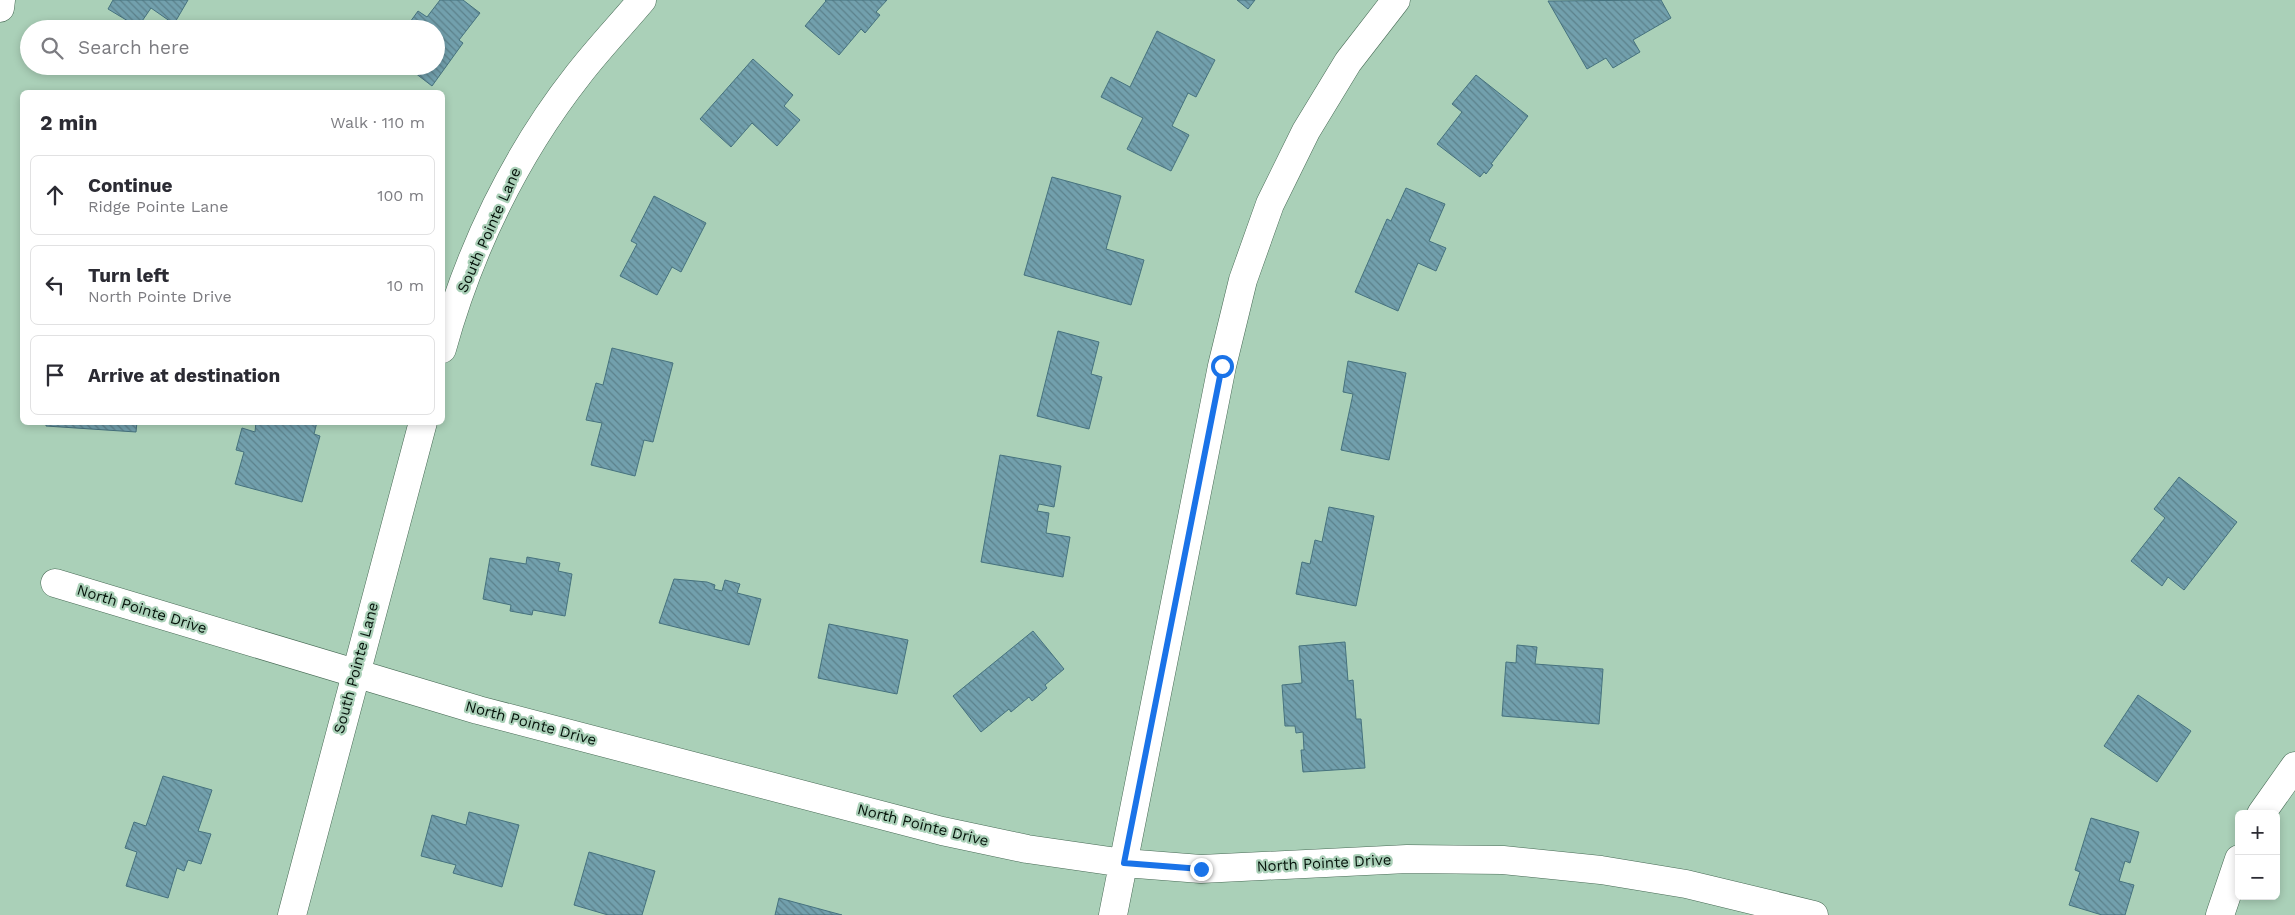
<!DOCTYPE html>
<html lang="en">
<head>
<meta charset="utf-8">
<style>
  :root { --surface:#fff; --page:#f2f2f3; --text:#2b2b33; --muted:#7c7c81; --line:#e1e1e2 }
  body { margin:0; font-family:"Work Sans",sans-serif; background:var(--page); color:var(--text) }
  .controls { position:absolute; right:15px; bottom:15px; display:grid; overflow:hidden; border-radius:8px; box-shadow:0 2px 8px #0003 }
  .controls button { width:45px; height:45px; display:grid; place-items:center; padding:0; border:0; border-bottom:1px solid var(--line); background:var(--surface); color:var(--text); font:25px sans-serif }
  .stop { position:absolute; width:15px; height:15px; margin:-11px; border:4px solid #1a73e8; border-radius:50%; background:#fff }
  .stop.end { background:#1a73e8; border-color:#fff; box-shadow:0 1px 5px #0008 }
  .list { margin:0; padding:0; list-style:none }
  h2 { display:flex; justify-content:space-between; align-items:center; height:65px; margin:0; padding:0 20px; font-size:21px }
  h2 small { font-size:16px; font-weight:400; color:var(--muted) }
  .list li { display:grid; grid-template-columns:32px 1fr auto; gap:15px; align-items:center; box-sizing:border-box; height:80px; margin:0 10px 10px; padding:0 10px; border:1px solid var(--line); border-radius:8px }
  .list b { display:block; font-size:19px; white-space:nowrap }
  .list p { margin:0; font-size:16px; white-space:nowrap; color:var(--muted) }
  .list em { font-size:16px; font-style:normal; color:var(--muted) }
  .icon { flex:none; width:28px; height:28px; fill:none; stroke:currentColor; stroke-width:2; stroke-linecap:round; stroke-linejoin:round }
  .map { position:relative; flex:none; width:2295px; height:915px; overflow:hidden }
  .search { position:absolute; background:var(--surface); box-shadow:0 2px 8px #0003; left:20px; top:20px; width:425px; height:55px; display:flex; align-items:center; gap:12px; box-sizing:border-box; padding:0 18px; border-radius:28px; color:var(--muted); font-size:19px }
  .panel { position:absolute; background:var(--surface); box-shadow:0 2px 8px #0003; left:20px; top:90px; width:425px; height:335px; border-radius:8px }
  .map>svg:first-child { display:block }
</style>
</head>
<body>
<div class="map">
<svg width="2295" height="915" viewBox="0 0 2295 915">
  <defs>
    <pattern id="building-back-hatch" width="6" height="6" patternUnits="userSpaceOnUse" patternTransform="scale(1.25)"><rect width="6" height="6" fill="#72a0ad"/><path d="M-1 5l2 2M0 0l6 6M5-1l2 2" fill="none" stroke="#5c818b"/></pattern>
  </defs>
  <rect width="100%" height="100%" fill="#aad0b8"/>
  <path fill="url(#building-back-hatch)" stroke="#46727e" d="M113 0H188L174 24 151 8 138 27 108 9Z
    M440 0H463L480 13 459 40 463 43 432 86 406 66H436V29H405L418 11 427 17Z
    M825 0H887L876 12 880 15 865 33 861 29 839 55 805 26 826 1Z
    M1237 0H1255L1248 9Z
    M1661 0 1671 18 1633 40 1640 52 1613 68 1606 58 1587 69 1548 1Z
    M1157 31 1215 60 1196 97 1188 93 1172 126 1189 135 1171 171 1127 149 1143 118 1101 97 1111 77 1130 87Z
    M753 59 793 95 784 106 800 120 777 146 752 123 731 147 700 119Z
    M1476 75 1528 116 1491 164 1493 165 1486 174 1484 172 1480 177 1437 144 1462 112 1452 104Z
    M1052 177 1121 196 1106 249 1144 260 1131 305 1024 275Z
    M1406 188 1445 204 1429 241 1446 248 1436 271 1418 263 1398 311 1355 292 1387 219 1391 221Z
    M654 196 706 223 681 272 672 267 657 295 620 276 637 244 631 241Z
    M1058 331 1099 342 1091 374 1102 377 1089 429 1037 416Z
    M612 348 673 363 653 442 644 440 635 476 591 465 602 423 586 420 596 383 603 385Z
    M1348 361 1406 373 1389 460 1341 450 1353 394 1343 392Z
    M46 422H137L136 432 46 426Z
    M256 422H317L314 434 320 436 302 502 235 484 244 452 236 450 242 428 255 432Z
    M1000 455 1061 466 1054 507 1039 504 1037 511 1049 513 1046 533 1070 537 1063 577 981 562Z
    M2179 477 2237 522 2184 590 2168 577 2162 586 2131 561 2165 518 2154 509Z
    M1329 507 1374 516 1356 606 1296 594 1302 562 1310 564 1315 540 1322 542Z
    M527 557 560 563 558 571 572 574 565 616 533 610 532 615 510 611 511 605 483 599 490 558 526 564Z
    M674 579 707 582 715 585 714 589 722 591 725 580 740 584 737 593 761 599 749 645 659 623Z
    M829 624 908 640 897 694 818 678Z
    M1033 631 1064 669 1045 685 1047 688 1032 701 1029 697 1011 712 1009 709 981 732 953 696Z
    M1345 642 1348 681 1353 680 1356 719H1361L1365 768 1303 772 1301 750H1304L1303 732 1296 733 1295 726H1285L1282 685 1302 683 1299 646Z
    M1517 645 1537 647 1535 664 1603 669 1599 724 1502 716 1506 662 1516 663Z
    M2138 695 2191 731 2157 782 2104 746Z
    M163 776 212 790 198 831 211 834 201 864 188 860 184 871 177 868 168 898 126 886 137 852 125 848 134 822 146 826Z
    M469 812 519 825 502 887 453 873 456 865 421 856 432 815 466 825Z
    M2091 818 2139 832 2130 863 2125 861 2119 881 2134 885 2125 915H2102L2069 905 2080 872 2075 870Z
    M589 852 655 871 642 915H608L574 905Z
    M779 898 842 915H775Z"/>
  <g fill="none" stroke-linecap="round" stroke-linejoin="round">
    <g stroke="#476a55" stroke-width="29">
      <path id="minor" d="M0 8 1 0
        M442 349C469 251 515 155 578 75 598 49 621 25 642 0
        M55 583 478 710 942 831 1027 849 1124 863 1201 869 1407 859 1503 860 1601 870 1686 884 1814 915
        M2261 814 2295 766
        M292 915 423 422
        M1113 915 1222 366 1243 280 1270 204 1306 131 1348 62 1396 0
        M2220 915 2239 859"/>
    </g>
    <use href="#minor" stroke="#fff" stroke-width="28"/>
  </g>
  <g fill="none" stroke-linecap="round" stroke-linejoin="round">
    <path stroke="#1a73e8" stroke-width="6" d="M1201 869 1124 863 1222 366"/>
  </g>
  <g text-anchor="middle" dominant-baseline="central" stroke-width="4.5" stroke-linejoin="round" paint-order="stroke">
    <g font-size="15" fill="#05120a" stroke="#aad0b8">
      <text transform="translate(489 230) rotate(-66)">South Pointe Lane</text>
      <text transform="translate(142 609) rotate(17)">North Pointe Drive</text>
      <text transform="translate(356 668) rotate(-75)">South Pointe Lane</text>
      <text transform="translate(531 723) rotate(15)">North Pointe Drive</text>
      <text transform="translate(923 825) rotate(14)">North Pointe Drive</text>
      <text transform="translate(1324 863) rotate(-3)">North Pointe Drive</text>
    </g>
  </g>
</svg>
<div class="controls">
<button>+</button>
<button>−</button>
</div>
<div class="stop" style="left:1222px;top:366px"></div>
<div class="stop end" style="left:1201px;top:869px"></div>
<div class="search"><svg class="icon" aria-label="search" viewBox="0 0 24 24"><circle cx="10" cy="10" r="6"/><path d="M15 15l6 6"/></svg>Search here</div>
<section class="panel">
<h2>2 min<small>Walk · 110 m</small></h2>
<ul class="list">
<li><svg class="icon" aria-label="ahead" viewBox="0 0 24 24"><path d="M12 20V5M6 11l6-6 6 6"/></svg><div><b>Continue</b><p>Ridge Pointe Lane</p></div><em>100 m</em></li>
<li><svg class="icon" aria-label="left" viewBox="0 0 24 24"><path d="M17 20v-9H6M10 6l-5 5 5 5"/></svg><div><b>Turn left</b><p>North Pointe Drive</p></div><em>10 m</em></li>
<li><svg class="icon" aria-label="arrive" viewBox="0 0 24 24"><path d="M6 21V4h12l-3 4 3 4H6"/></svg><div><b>Arrive at destination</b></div></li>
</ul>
</section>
</div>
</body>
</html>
